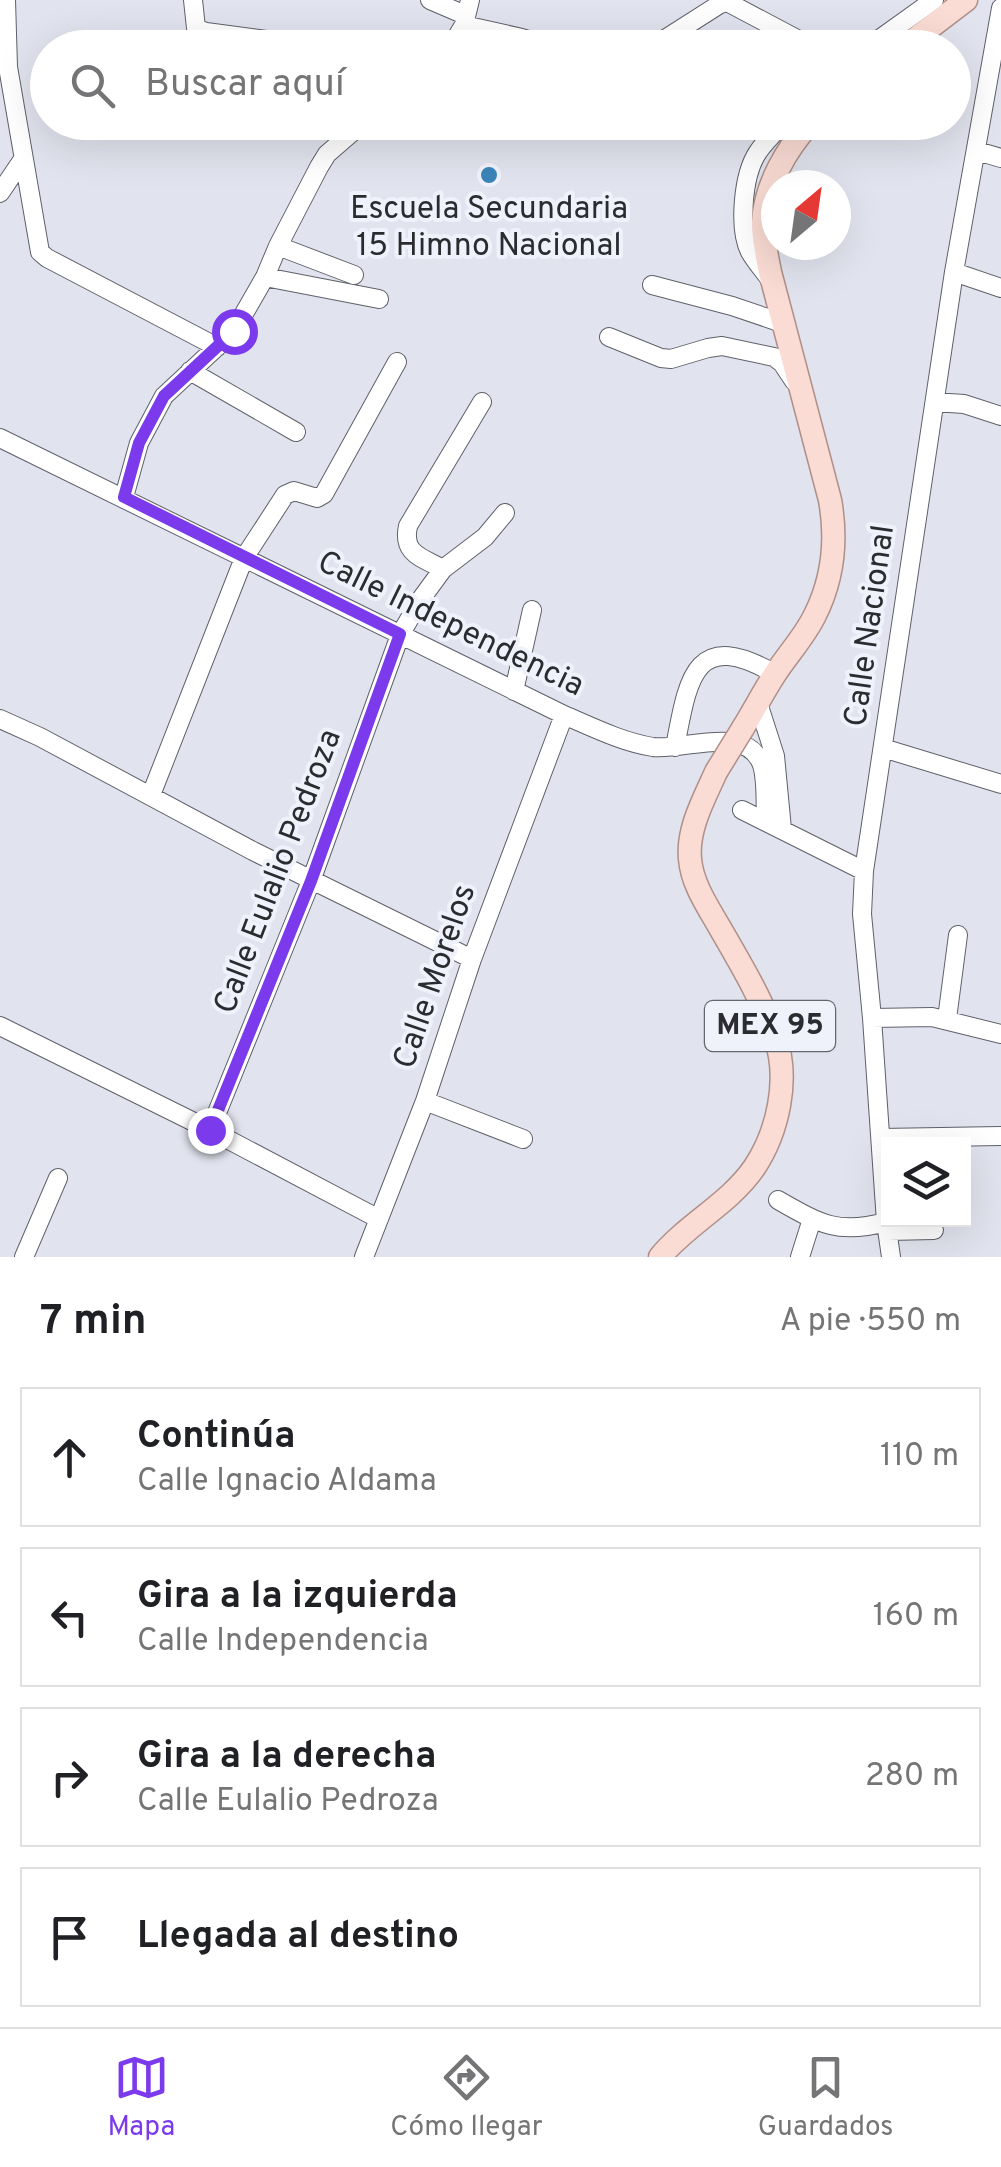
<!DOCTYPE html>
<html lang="es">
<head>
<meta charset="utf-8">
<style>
  :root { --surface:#fff; --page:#f6f6f6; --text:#202124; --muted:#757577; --line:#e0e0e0; --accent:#7c3aed }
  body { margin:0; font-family:Overpass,sans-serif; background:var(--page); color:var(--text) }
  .controls { position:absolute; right:30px; bottom:30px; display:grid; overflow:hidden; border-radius:0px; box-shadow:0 10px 40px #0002 }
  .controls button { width:90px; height:90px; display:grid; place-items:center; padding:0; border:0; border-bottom:2px solid var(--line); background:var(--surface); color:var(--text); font:50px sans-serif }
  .compass { position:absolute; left:761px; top:170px; width:90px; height:90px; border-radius:50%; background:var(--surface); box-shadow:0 10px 40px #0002; rotate:29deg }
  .stop { position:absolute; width:30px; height:30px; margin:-22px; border:8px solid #7c3aed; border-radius:50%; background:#fff }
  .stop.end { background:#7c3aed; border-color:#fff; box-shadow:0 2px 10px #0008 }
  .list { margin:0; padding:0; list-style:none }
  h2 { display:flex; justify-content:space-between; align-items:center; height:130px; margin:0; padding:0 40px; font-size:42px }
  h2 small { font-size:32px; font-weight:400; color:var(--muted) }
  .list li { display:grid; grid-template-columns:65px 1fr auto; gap:30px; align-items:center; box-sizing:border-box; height:140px; margin:0 20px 20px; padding:0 20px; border:2px solid var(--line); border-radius:0px }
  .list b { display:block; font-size:38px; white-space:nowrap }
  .list p { margin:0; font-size:32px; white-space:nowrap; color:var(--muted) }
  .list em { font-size:32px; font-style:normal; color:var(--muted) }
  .icon { flex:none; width:55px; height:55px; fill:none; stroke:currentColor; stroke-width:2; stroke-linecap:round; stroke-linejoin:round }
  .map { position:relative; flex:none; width:1001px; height:1257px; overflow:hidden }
  .search { position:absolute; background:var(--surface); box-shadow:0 10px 40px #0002; left:30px; right:30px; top:30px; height:110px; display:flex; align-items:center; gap:25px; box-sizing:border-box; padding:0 35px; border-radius:55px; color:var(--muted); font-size:38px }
  .sheet { height:770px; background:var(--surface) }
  nav { display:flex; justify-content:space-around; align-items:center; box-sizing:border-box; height:140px; border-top:2px solid var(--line); background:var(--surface); font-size:28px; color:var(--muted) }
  nav a { display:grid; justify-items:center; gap:5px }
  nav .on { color:var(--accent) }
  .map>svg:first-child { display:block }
</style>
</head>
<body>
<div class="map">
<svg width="1001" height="1257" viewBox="0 0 1001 1257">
  <rect width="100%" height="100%" fill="#e1e3ee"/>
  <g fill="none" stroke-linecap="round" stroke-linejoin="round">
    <g stroke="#5f616a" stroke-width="20">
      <path id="minor" d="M6 0 8 67 40 252 47 258 217 347
        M193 0 196 28 206 32 289 43 304 48
        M430 0 465 15
        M464 25 522 38 555 48
        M450 48 464 25 470 0
        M651 48 720 4 727 2 814 48
        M867 48 934 0
        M977 151 1001 158
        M0 193 23 159
        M278 246 354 275
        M954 272 1001 288
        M265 277 379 299
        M769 278C763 270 755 261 750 252 738 228 743 174 758 152 765 141 776 131 785 122
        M652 285 732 306 785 324
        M609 337 661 358 671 359 708 348 722 346 774 357 782 363 794 381
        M190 371 296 432
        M935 402 964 404 1001 416
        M0 438 564 715C592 727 622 742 653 747 684 751 747 723 762 765 767 781 765 804 766 820
        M124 497 139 443 164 396 234 331 265 277 278 246 319 167 327 154 364 122
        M443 569C421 557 402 554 408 526L482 402
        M514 691 532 610
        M758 703 775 756 782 829
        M0 719 40 737 253 851 472 959
        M675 747C688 679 694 627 775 674
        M883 748 1001 784
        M151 795 244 558 285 495 294 491 317 498 324 494 397 362
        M742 810 864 871
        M872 1018 932 1017 1001 1034
        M947 1019 958 935
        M0 1026 210 1130 379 1219
        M425 1101 523 1139
        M210 1130 311 881 400 635 421 599 443 569 485 537 505 513
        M881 1138 1001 1136
        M778 1200C820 1224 838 1235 886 1222
        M888 1231 934 1230
        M24 1257 58 1178
        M364 1257 425 1101 472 959 564 715
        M800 1257 812 1219
        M891 1257 886 1222 872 1018 862 914 864 871 954 272 1001 8"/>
    </g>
    <g stroke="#af8f88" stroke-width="25">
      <path id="major" d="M903 48 966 0
        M743 728C754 710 764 691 775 674 788 654 805 636 815 615 833 579 837 539 830 500L770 272C767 256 763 240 763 223 765 186 786 149 811 122
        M660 1257C687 1224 729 1204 754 1168 778 1132 790 1079 775 1037 763 1001 739 961 720 928 708 907 692 884 690 859 687 829 704 799 716 772"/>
    </g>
    <use href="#minor" stroke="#fff" stroke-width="18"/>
    <use href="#major" stroke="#fadcd4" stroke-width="22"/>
    <g stroke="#af8f88" stroke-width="25" stroke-linecap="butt">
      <path id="major-bridge" d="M716 772 743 728"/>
    </g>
    <use href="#major-bridge" stroke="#fadcd4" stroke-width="22"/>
  </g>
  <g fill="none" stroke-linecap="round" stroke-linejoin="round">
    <path stroke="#7c3aed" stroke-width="12" d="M210 1130 311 881 400 634 124 497 139 443 164 396 234 331"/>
  </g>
  <circle fill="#3a85b9" stroke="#eff1fb" stroke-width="4" cx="489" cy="175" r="10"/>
  <g text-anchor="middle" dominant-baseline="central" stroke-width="8" stroke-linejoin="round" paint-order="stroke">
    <rect fill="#eff1fb" stroke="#66676d" stroke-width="2.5" x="705" y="1001" width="130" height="50" rx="8"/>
    <g font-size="30" font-weight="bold" fill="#2b2c30">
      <text x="770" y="1026">MEX 95</text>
    </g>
    <g font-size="32" fill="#2b2c30" stroke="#eff1fb">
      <text x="489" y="210">Escuela Secundaria<tspan x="489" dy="37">15 Himno Nacional</tspan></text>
    </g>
    <g font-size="32" fill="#2b2c30" stroke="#eff1fb">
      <text transform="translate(450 625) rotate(26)">Calle Independencia</text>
      <text transform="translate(871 626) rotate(-82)">Calle Nacional</text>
      <text transform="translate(279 872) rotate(-69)">Calle Eulalio Pedroza</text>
      <text transform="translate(436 977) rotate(-71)">Calle Morelos</text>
    </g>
  </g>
</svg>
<div class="controls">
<button><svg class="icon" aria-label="layers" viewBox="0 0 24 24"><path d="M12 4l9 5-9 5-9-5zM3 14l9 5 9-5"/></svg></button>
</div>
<svg class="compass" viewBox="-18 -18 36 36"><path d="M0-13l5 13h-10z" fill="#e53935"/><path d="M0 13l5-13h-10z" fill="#757577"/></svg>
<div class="stop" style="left:234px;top:331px"></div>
<div class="stop end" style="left:210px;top:1130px"></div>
<div class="search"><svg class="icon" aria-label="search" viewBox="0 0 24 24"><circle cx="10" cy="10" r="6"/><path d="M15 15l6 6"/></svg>Buscar aquí</div>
</div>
<section class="sheet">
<h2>7 min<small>A pie · 550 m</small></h2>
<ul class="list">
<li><svg class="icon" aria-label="ahead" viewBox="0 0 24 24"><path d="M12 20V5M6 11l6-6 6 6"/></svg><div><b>Continúa</b><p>Calle Ignacio Aldama</p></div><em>110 m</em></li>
<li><svg class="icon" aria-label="left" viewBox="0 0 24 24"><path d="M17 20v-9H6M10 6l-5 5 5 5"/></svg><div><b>Gira a la izquierda</b><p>Calle Independencia</p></div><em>160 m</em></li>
<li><svg class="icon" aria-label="right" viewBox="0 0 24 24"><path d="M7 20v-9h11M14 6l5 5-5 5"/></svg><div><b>Gira a la derecha</b><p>Calle Eulalio Pedroza</p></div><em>280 m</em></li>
<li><svg class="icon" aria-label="arrive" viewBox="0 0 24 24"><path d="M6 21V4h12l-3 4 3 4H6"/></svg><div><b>Llegada al destino</b></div></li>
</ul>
</section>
<nav>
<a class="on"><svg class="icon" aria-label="map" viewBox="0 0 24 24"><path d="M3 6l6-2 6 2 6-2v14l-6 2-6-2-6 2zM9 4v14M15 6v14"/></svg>Mapa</a>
<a><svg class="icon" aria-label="directions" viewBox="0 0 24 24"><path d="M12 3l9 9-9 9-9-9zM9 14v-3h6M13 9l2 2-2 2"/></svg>Cómo llegar</a>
<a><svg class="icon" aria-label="saved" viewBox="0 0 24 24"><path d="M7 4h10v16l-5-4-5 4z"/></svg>Guardados</a>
</nav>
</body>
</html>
